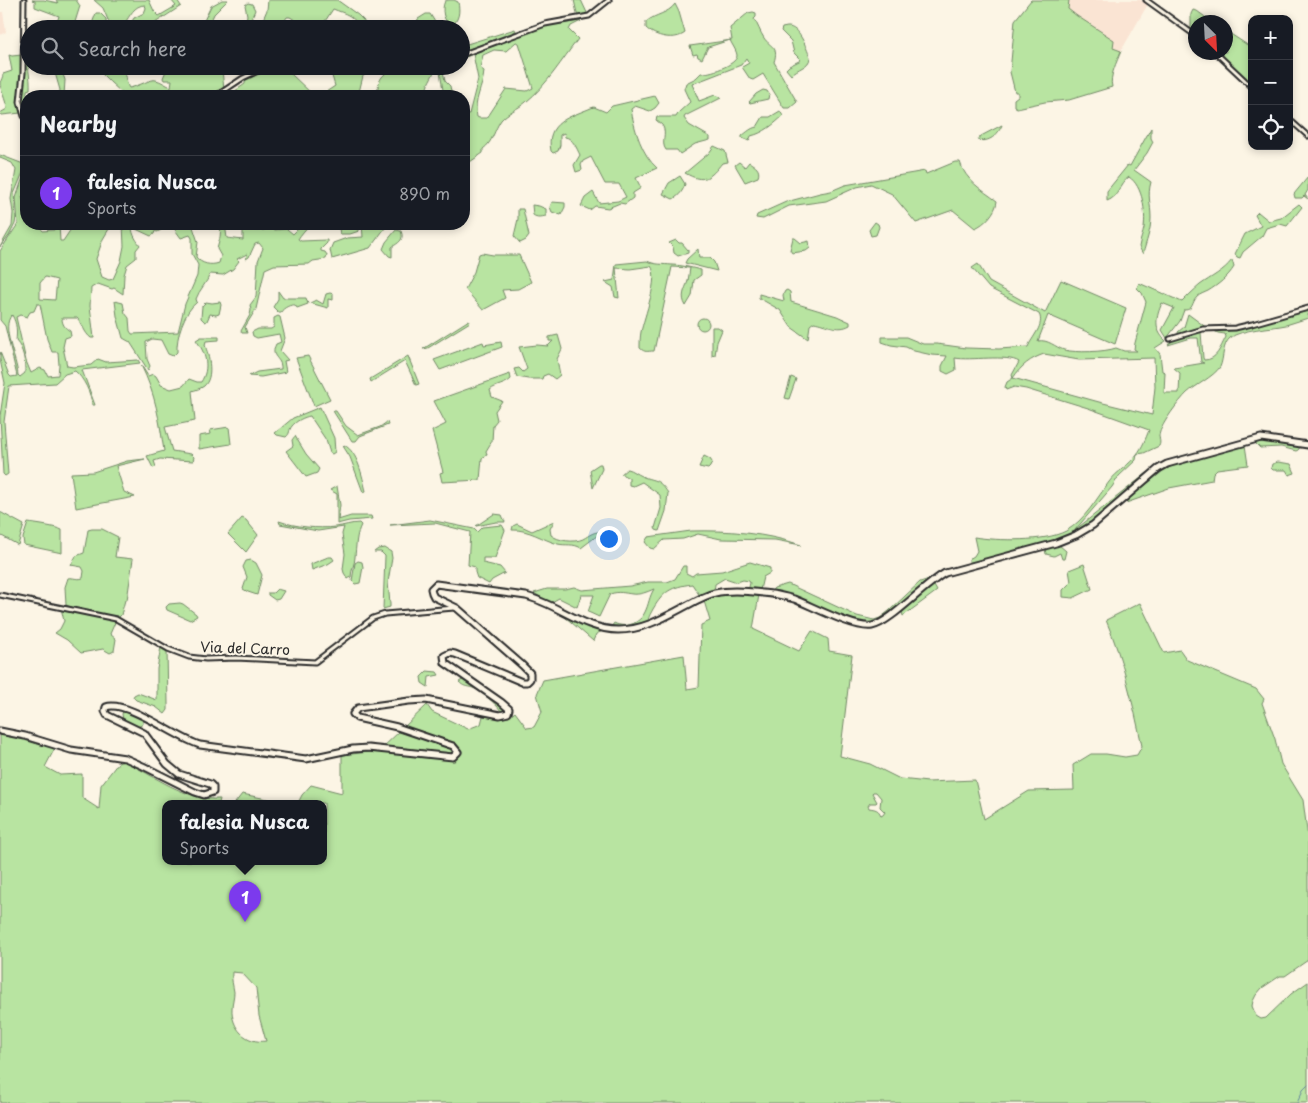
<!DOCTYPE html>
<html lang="en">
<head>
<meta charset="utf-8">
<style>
  :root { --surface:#171b24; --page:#242831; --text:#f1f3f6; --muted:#9ea1a6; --line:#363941; --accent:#7c3aed }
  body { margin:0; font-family:"Playpen Sans",sans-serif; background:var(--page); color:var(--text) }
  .controls { position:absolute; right:15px; top:15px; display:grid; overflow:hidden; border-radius:10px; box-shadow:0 2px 8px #0003 }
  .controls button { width:45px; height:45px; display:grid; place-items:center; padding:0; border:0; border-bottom:1px solid var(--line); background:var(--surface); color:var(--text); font:25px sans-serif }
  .compass { position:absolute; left:1188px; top:15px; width:45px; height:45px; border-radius:50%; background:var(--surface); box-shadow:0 2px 8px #0003; rotate:156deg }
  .you { position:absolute; left:608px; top:538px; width:18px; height:18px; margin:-12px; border:4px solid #fff; border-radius:50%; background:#1a73e8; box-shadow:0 0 0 8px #1a73e833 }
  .badge { display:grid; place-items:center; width:32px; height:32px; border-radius:50%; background:var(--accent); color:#fff; font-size:16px; font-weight:700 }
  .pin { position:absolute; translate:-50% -41px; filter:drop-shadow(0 1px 2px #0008) }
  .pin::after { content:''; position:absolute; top:26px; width:18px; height:15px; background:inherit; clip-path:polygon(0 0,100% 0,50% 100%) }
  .popup { position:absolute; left:162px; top:800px; width:165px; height:65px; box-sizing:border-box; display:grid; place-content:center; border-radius:10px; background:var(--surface); filter:drop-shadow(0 1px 4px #0005); font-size:16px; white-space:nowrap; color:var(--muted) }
  .popup b { font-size:19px; color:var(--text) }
  .popup::after { content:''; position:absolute; left:50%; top:100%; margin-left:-10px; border:10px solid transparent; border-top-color:var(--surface) }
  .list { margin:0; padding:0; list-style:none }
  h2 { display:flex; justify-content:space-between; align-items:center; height:65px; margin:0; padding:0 20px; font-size:21px }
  h2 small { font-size:16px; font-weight:400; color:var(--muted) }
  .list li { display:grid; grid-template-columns:32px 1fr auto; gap:15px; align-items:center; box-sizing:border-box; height:75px; padding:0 20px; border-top:1px solid var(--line) }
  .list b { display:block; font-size:19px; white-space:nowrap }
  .list p { margin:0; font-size:16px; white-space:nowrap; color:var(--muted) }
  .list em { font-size:16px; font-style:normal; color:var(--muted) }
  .icon { flex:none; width:28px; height:28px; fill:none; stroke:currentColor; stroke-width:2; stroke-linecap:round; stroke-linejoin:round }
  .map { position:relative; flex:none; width:1308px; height:1103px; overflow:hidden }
  .search { position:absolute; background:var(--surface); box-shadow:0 2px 8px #0003; left:20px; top:20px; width:450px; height:55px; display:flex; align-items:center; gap:12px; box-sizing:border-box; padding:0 18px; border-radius:28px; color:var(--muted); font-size:19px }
  .panel { position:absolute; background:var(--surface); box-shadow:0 2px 8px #0003; left:20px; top:90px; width:450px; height:140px; border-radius:20px }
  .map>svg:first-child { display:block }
</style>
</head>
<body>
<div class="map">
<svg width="1308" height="1103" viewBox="0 0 1308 1103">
  <rect width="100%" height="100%" fill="#fcf5e5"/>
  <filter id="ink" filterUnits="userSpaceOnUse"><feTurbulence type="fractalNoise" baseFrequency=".02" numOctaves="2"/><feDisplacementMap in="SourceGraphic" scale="10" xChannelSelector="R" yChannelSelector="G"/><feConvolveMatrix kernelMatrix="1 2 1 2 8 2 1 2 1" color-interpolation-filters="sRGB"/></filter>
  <g filter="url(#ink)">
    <path fill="#fae4d3" d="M1069 0H1141L1148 4 1121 51 1113 48V44L1068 9 1067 4Z
      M0 12H3L6 32 0 35Z"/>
    <path fill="#b8e4a1" stroke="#728866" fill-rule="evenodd" d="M32 0H44L58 3 56 0H76L80 6 75 22 79 29H71L65 23 63 29H55L59 16 35 7V1Z
      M94 0H149L154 11 159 16 176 6 171 0H177L181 6 155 23 150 29H132L131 23 134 18 144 13 146 8 145 5C134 5 130 16 124 24L115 26 108 20 103 8Z
      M222 0H228L214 14 207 29H200L211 6Z
      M268 0H337L358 15 364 21 363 29H360C354 15 346 14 333 9L320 29H306L305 26 290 17H287L285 20 284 29H264V17L267 10Z
      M449 0H454L458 2C460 12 459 19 452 26 443 22 441 9 445 1Z
      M574 0H581L588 15 578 18Z
      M1031 0H1069L1068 9 1077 16 1114 40 1113 48 1121 51C1117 62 1109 76 1112 87L1069 100 1045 102 1017 108 1014 106V99L1018 96V92H1015L1010 72 1015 20Z
      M248 3 252 4 255 10 252 17 250 29H245L247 15 245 5Z
      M675 4 679 12 685 33C675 41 655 37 646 28V22C655 14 668 14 675 4Z
      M1193 10 1197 11 1212 22H1196L1195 33 1191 29V14Z
      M753 12 756 13V17L754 19C758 25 760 32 764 38 771 48 779 46 774 62L797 102 790 108H784L763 74 753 80 750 79 742 67 749 63 746 58 741 65 692 84 699 101 715 95 721 98 685 116 684 118 689 125 710 137V140L695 144 680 154 677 150H666C660 142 668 133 662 125 660 123 658 122 656 120L657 117H676L679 112 690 102 684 89 686 83 696 78 701 73C709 74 736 65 737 56 737 51 732 45 730 40L708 47 702 59 698 57 697 54 693 55 690 46 732 40 730 28 748 13Z
      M96 13H100L106 19V29H90Z
      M426 14H430L435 22 436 29H415L418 19Z
      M581 21 571 26 569 30 578 39C562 60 547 85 526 102 518 109 508 112 501 120 494 130 493 142 483 149V153L464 166V113L469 114 478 79 473 54 463 58 542 26ZM516 42 519 43 533 88 527 91 506 89 487 118H479L477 117C473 100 483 88 484 71L480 68 483 55 494 50 506 51Z
      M787 27C799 26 806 47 810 57 810 67 797 68 791 75L786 69 789 66 801 60 794 53 791 41 781 31 782 28Z
      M515 29 516 31 461 52V44H467Z
      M1226 31 1252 48V84L1217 53 1226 52Z
      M25 52H29C26 65 31 76 30 89L27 90 26 117 21 113 2 115 0 113 7 109C6 100 0 89 0 83 1 80 3 77 3 74L12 71 9 55 12 56 22 55 21 91 23 89Z
      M53 66H60L65 80 64 96H59L60 90Z
      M96 66C104 66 123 66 126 76 127 81 126 83 129 88 137 87 152 78 156 80 161 81 166 85 171 87L172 80H164L163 78 165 73 169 70 170 66H210L222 69 224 90 214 96H153L158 93 148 96H125C115 86 104 78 96 66Z
      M286 66H297L290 73 314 96H228L245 84V79L260 73Z
      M329 66H372L373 69 363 76 358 96H320L335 86Z
      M384 66H435C434 79 425 81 427 96H379C376 89 379 78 385 74L386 70Z
      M439 66H442L445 81 450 86 452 96H444Z
      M763 90 767 91 769 94 768 99 750 103 749 102 756 94Z
      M655 96 659 103 655 108 650 111 635 106 631 109C634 129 642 155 657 168L636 178 641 188 633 193V198L625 204 620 203 608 208 595 206 590 210 581 206 585 198 593 192 599 203 618 201 626 197 619 184H605L591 157 583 161 581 165 582 170 576 172 574 165 580 155C577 149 573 138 565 137L564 133 560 135V145L558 151 553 153 551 151C545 122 570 117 591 108L594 107 606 112 612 106Z
      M780 111 783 116C774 124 764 133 751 136L749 141 742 138V136C747 132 751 128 757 127L763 117H770Z
      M1002 125C998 135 989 143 978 140L981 136Z
      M1151 128V138L1153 142 1147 153 1134 170 1151 182C1147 196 1151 204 1151 218 1151 230 1146 242 1143 254L1139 247C1140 240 1143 234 1144 228 1146 213 1143 186 1129 177 1120 183 1119 197 1107 201V191L1128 165 1130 166Z
      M714 146 725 151 728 162 722 163C710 178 704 184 685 173L709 153Z
      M0 155 26 165 14 194 16 217 15 224 9 236 0 247 12 226 13 213 11 199 16 170 12 163 0 158Z
      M739 162 745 167 749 162C755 166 761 169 758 177L745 182 735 165Z
      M955 162H960C965 180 982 190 997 201 996 212 985 224 975 228L953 210 916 223 892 194 871 184 857 187 826 201 789 206 763 219 756 218 757 215 786 202 820 193 831 191 845 185 925 171 926 174Z
      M24 174H26V195L22 197 26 209V224H37L43 231 54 230V224H59L60 241H63L71 229 67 227 66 224H112L103 239 96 259 102 277 109 280 113 279 121 261 124 246 123 224H133C130 231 136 240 140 245L136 250V258L127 265 124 275 123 294 114 288 112 289 98 284 91 288 90 306 94 338H91C84 333 83 324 77 318H62C62 324 65 328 70 331L71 336 65 338 63 347 67 366 73 367 91 365 98 359 106 362 138 360 140 363 82 370 95 405H92C92 395 83 377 75 371L65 374 55 383 9 386 4 422 8 474 5 476 3 474 0 416 5 383 0 360V352L9 375 11 377 17 376 5 326 0 320V251L18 224 16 198ZM45 277 57 280 55 300 40 299V283ZM37 304H40L47 339 52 352H58L59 365 58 375 48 376 45 370 40 368 31 373 26 361 16 317 20 315 27 317 30 312 34 311ZM12 315C17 324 17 331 16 341 24 350 25 361 25 373L20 377 18 375C17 359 0 326 12 315Z
      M680 176 685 184C683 191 679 196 673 199L663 194 669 183Z
      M1308 177V190L1305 195 1308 199 1304 196 1302 198H1295L1294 194Z
      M552 202 565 203V207L561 215 552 212 550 207Z
      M1299 204 1302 207 1287 226 1280 224 1266 228 1262 236 1243 252 1240 258 1237 257 1235 254 1245 234 1261 226 1255 215 1258 212 1269 221 1281 218Z
      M532 205 539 206 546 209V216C541 217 537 218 533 215Z
      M518 209H523L529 236 526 240 520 243 514 236 518 219Z
      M875 222 878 224 879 227 876 235 871 236 869 230Z
      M133 224H164L161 230 157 232 155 231 154 234 151 236 136 229Z
      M171 224H192L198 242 196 257C201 264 211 266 219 263L221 256 217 249 220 238 221 224H225L227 238 243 240V230L240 224H244L246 229C253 231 264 232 270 227L275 230 287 229 293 234 298 229 289 224H310C305 230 301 234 298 239L301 241 327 240V243L321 249V251L325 252 327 255 326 259 313 261 309 264 274 265 265 269 256 309 245 327 247 333H242L241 331 250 315 251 310 250 305 256 297 258 261 263 248 259 243 255 244 249 257 246 259 247 254 237 259 239 261 233 269 223 275 210 274C207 283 199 290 196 299L197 302C184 312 176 337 177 352L173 356 168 354 161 340 152 339 146 342 147 359 150 366 148 370 130 342 123 338 117 316 115 301 123 303 125 313 129 318 130 331 132 334 178 332 185 304 197 276 198 265 192 254V238L190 235 181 238Z
      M362 224H388L370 248 332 259 330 250 333 243 347 238 363 237Z
      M350 226 359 227V231L350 234H340L339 229Z
      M396 230 401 231C405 240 398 243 392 247V257L389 256 383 249 386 242Z
      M793 238H795L801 243 809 241 810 248 806 251 792 253 790 250Z
      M676 240 679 243H682L688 250V253L678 256 674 253 673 247 669 243Z
      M698 249 699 258H710L714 262 717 271 685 263 687 259Z
      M482 253 493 255H519L531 282 518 289 502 290 505 298 483 310 465 289 474 272 479 254Z
      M1232 260 1234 267C1228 277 1218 285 1208 291 1204 293 1200 294 1197 297 1191 303 1194 310 1184 310L1180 321 1167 338 1162 330 1174 308 1162 303C1156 317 1153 329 1166 341L1155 348 1160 354 1162 371 1165 372 1164 393H1179L1180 373 1174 368 1204 363 1201 362 1198 338H1191L1168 345 1172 340 1201 332 1203 358 1204 360C1217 360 1220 348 1226 337L1225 334 1218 333 1214 331 1240 329 1308 311V318C1301 320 1293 323 1286 325 1272 328 1241 329 1230 338 1222 345 1224 358 1220 367 1213 377 1196 385 1187 393 1179 401 1161 424 1159 435 1159 439 1161 442 1159 446L1144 453 1137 454 1136 460 1119 476 1112 487 1075 530 1147 473H1151C1136 486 1086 535 1069 535L1068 537 969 564V559L974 556 977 551 974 537C998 541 1045 542 1066 531 1085 520 1097 498 1109 482 1117 471 1130 465 1137 454 1142 448 1146 438 1149 430L1088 408 1026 389 1014 387 1006 390 1005 387 1007 382 1013 378 1012 375 1019 362C1007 354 970 361 955 358L956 370 948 374 942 371V366L947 356 932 355 914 351 906 347 891 345 882 342V337H906L923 344H937L966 348 999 349 1028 347C1032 337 1045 325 1039 314L989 288 972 268 978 264 989 282 1045 313 1061 280 1126 308 1115 344 1048 315 1038 341C1048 339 1055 347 1064 350 1076 353 1105 352 1116 348L1124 351H1137L1134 349 1135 343 1146 302 1142 293 1137 288 1139 283 1182 302C1188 296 1194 290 1200 285 1211 277 1224 271 1232 260ZM1044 354 1079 360 1154 358 1155 387 1152 415 1099 402 1013 378C1022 365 1030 359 1044 354Z
      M647 261C655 265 663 264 672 265 682 265 692 268 701 270V275L694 280 692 296 686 306C680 296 685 290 688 281 689 277 689 272 690 268L672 267 654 351C647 351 645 353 640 348 640 343 640 337 641 332 644 317 660 277 651 266L630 269 616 268 619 298 615 297 613 287 605 282 614 280 616 264Z
      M787 290 790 292 791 302 837 316 850 322V325C838 332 826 324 814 322L810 325 808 339 791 327 780 310 759 298V294L784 301 783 295 785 291Z
      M278 291 283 298H306L308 304 297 308 295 305C291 304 283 308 281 312H278L273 307 278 299Z
      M330 293 333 294V300L328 299V308L310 303 316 300 323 304 326 294Z
      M206 302 212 303 220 302 221 305 219 314 216 315 210 314 207 321 205 322 201 318 202 306Z
      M1188 314 1207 328 1179 335 1178 332 1184 327Z
      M278 316 280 317 285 338 280 351 288 360 284 361 286 372 261 377 249 376 257 372 281 369C282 357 269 358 276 344L281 342 279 334 257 338 253 336 252 332 258 329H271L274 327V318Z
      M697 324a6 6 0 1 1 12 0a6 6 0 1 1-12 0Z
      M469 320 470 322 428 348 423 349Z
      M712 327H718L722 330 717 342 715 355 712 356Z
      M558 335 562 349 557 359 560 375 555 379 548 374 543 376 542 379H528L517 377 514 369 519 368 523 372 527 369 519 347 537 345 548 346 553 341H549V337Z
      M201 337H219V340L206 341 205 345C209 356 214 377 204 386 200 389 195 390 192 391L195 421 165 427 172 451 191 454 194 457 193 461 160 459 154 461 156 467 153 468 147 456 164 451C159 418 156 396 141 365L148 376 153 374 156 376 161 385 171 389 183 386 189 379 197 382H201C210 368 206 353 196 340Z
      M483 342 484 345 501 342 502 347 440 370 434 360Z
      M308 356 330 399 314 406 296 358Z
      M408 356 419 384 416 385 405 361 371 382 370 379Z
      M510 374 511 379C505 385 496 385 490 390L492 397 502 401 495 411 497 420 493 425 492 441 486 451 487 455 482 458 480 480 442 482 440 473 443 472 432 431 446 424 434 401Z
      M791 377 796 379 789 399 785 398Z
      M320 407 334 438 335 452 332 454 330 453 326 440 310 416C304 417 296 421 292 426 288 431 291 433 286 437L277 435 275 433 293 418Z
      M333 411H336L346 426 358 435 380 427 387 422 388 425 360 436 356 441H352Z
      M229 427 231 444 199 449V436L211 434 210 430Z
      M295 436 306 454 319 469 317 473 306 477 286 451 293 446 292 440Z
      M1267 441 1301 446 1298 450 1296 451 1281 447 1260 448 1255 443Z
      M344 445C358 452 362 476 366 491L363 492 350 457 343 446Z
      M1245 445 1248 465 1217 469 1213 473 1212 480 1169 488 1126 503 1128 499 1163 471 1176 464Z
      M704 456 710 459 712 462 710 467 708 469 699 467Z
      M145 459 116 466 124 492 135 497 76 508 71 473 93 472 127 461Z
      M1278 462 1291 464 1295 473 1289 475 1286 470H1273L1271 468 1272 464Z
      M599 464H601L602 469 593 488 590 470Z
      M627 469C632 470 636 474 641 476 656 482 658 478 668 493L666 511 659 531 656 530 655 528 661 508 660 495 642 482 633 486 629 485V478L621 474Z
      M337 486 340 505 338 520 351 516H371L372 519 349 521 337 524V494L330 490Z
      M0 512 24 525 18 545 0 535Z
      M494 514 502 515 505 522H496L476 526Z
      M242 518 246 520 258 535 246 552 228 534Z
      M430 520 474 529 477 532 482 527 502 525 505 530 495 558H483V563L500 567 505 573 492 580 489 584 477 578 475 572V567L468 565 470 532 435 523 390 525Z
      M279 521C296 527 318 529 335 527 344 526 351 523 359 523L361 525C356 535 356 547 355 557 355 564 351 570 351 577L348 579 344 573 343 569 345 554 342 534 344 527 318 531 280 524Z
      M554 521 550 529 551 535C558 541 574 543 583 539 590 535 594 531 602 532L581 548C573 543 566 546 558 544 543 540 529 529 512 530L513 526 517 524 532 531Z
      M28 523C36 524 57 527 62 530V553L24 545 23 538Z
      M92 529H102L118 537 115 557 133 559 127 600H125L121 615 117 619 78 610 66 605 65 587 68 578C73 577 77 580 83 578L84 571 82 567 71 565 76 556 84 553 88 530Z
      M691 531C728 530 766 533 801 545L775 540 721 539 698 534 683 539 664 540 654 549 650 548 645 542 648 537Z
      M1059 545 1066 551 1064 559H1062L1060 553 1054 556 1046 554 1045 549Z
      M385 548 391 552 392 558 388 582 390 604V607L383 609 385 556 381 552H374L378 549Z
      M328 557H332L334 560 328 564 312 570 311 564Z
      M251 560 256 563 262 575 257 595 248 592 243 589 247 577 243 567 246 561Z
      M358 561 362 562 363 567 360 583 355 584 352 581 355 563Z
      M750 562 770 568V573L763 577 760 590 748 591 750 583 749 581 743 580 737 582 725 578 715 584C715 593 708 594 700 596L692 584C671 587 664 591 653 609 650 615 648 617 648 624 636 627 624 629 611 627L614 623C626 629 640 623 645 612 649 604 649 597 654 589 647 592 640 595 632 594 624 593 619 591 610 594L599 617 588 612 594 595H581L577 607 559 598 550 603 534 593 547 589H565L574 587 582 590 630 586 648 582H667L675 579 683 566H686V573L692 576 696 573 722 571Z
      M1084 564 1092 589 1073 598 1063 597V590L1071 582 1069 570Z
      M936 577 879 624 863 625 805 601 771 592 774 588 788 584 857 616 874 620 880 618 889 611 920 582Z
      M933 584 937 591 903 616 902 612Z
      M277 589 284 591 279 599 275 600 268 595V593H273Z
      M730 593 759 595 753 629 799 651 812 631 828 639 829 651 852 655 840 756 870 764 900 779 928 782 975 780 984 819 1029 791 1074 790 1073 765 1091 754H1106L1125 757 1137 755 1142 746C1133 703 1123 660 1106 620L1140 603 1164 653 1180 650 1187 660 1256 689 1264 699 1262 703 1275 739 1281 764 1303 800 1308 839V960L1285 976H1280L1262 988 1256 995 1253 1001 1252 1006 1256 1016 1261 1019 1266 1018 1291 994 1308 982V1103H0V732L25 738 55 748 45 767 60 775 82 774V798L99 809 101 785 118 763 124 761C153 775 186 801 220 799L219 803H166V861H324V803H298L302 795 311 785 342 793V755L379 751 427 705 432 712 468 729 481 724 483 716 509 717 515 712 527 728 534 727 542 712 537 694 543 680 684 655 687 689 699 687 701 625 710 621 704 601 714 596ZM873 792H876L881 798 880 807 885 812 883 815 881 816C879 809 875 809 869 808L868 806 870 803H876L877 802 872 793ZM232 972 242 973 256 988 259 1016 266 1041C246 1044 231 1028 232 1008 232 1003 234 997 234 992 233 985 231 980 232 972Z
      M180 603 183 604 196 614 197 616 190 620 167 610 166 607 169 604Z
      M61 608 116 620 110 634 116 639 114 651 110 653 103 649 81 653 67 640 55 633 60 629 64 621Z
      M557 610 605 630 596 634 593 641Z
      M161 647 167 650 168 704V710L165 714 156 707 136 700 133 697 134 695 138 693 157 700V669Z
      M427 671 437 672 439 675 429 677 428 687 422 683 421 677Z
      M464 679 506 709 507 711 503 714C500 707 480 690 473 688 466 686 464 687 459 682Z
      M123 711 143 718V724L138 727 123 720 122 714Z
      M242 794 277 801 278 803H235Z"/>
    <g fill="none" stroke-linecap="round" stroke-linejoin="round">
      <path stroke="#65869e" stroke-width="1" d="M1297 1103 1303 1090 1308 1085"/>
      <g stroke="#2b2b2b" stroke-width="7">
        <path id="street" d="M24 0 23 73 20 102 24 116 26 118
          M1146 0 1196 36
          M1215 52 1252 87
          M461 55 545 24 589 16 609 0
          M152 96C161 92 170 91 179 96
          M216 96 243 78 258 71 278 66
          M1289 119 1308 136
          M1170 339 1203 329 1235 328 1252 324 1308 308
          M0 595 116 619 168 649 189 657 206 659 236 658 315 662 373 618 385 614 454 608"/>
      </g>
      <g stroke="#2b2b2b" stroke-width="9">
        <path id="secondary" d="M0 731 25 736 71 750 125 758 143 766 195 792 204 795 213 792V787L210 784 179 774 167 764 144 733 107 715 105 711 106 707C126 699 178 739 200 745L306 759 353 749 368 748 453 757 458 752 453 746 397 727 357 718 353 714 358 708 409 701 426 700 500 715 508 713 509 709 501 702 445 663 444 656 450 653 455 654 522 682H527L530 679V673L522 665 457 608 434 597 432 593 431 589 436 584 526 596C557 604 585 630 618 630 644 630 665 617 688 605 697 600 706 595 715 593 732 589 755 592 772 594 779 595 787 597 794 599 812 606 855 629 872 626 890 623 925 584 945 573L1056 543 1076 535 1093 525 1158 469 1167 464 1261 438 1308 445"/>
      </g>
      <use href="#street" stroke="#fcf5e5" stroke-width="3"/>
      <use href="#secondary" stroke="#fcf5e5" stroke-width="5"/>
    </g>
  </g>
  <g text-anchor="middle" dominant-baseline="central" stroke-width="4" stroke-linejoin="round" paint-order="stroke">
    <g font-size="14" fill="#2b2b2b" stroke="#fcf5e5">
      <text transform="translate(245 648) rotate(2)">Via del Carro</text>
    </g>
  </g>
</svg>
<div class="controls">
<button>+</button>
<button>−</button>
<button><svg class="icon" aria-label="locate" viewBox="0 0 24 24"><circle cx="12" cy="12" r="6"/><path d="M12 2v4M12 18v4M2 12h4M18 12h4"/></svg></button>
</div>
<svg class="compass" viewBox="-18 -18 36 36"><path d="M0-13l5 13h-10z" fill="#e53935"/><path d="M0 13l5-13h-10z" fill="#9ea1a6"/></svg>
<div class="you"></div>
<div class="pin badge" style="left:245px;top:922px">1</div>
<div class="popup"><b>falesia Nusca</b>Sports</div>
<div class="search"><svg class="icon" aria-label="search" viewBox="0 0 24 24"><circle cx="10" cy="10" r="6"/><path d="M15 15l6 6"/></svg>Search here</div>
<section class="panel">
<h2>Nearby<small></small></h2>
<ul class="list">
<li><span class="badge">1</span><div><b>falesia Nusca</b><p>Sports</p></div><em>890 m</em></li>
</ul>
</section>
</div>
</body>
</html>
